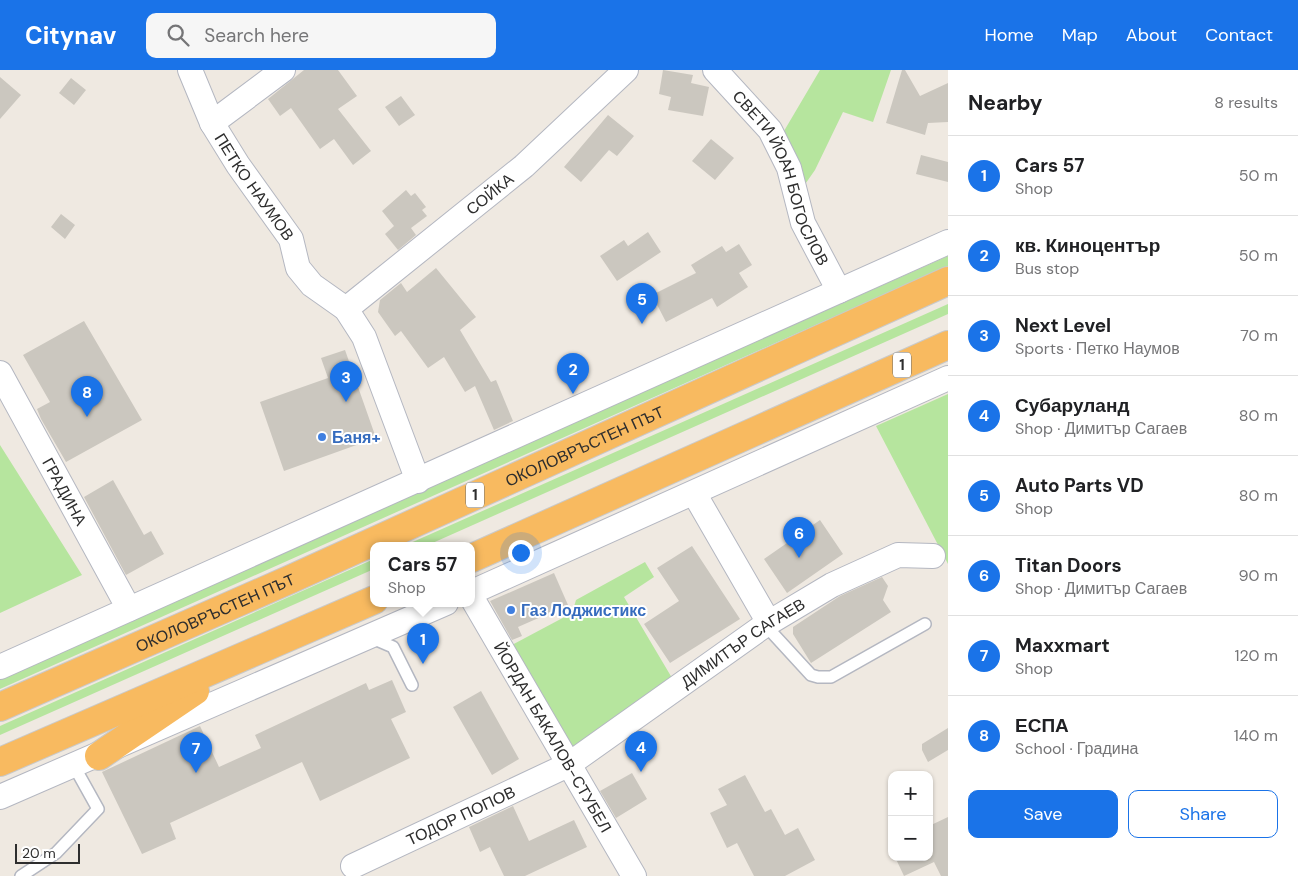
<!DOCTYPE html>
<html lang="en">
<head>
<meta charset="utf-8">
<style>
  :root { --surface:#fff; --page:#f6f6f6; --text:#202124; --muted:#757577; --line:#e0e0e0; --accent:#1a73e8 }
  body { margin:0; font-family:"DM Sans",sans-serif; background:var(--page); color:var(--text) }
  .controls { position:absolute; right:15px; bottom:15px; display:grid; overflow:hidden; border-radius:10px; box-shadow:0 1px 4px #0004 }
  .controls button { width:45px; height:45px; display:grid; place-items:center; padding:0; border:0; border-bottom:1px solid var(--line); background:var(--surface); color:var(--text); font:25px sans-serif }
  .scale { position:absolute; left:15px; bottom:12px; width:65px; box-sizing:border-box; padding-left:5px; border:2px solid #2e2e2e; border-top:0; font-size:14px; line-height:18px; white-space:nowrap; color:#2e2e2e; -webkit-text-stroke:4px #fff; paint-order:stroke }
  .you { position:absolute; left:520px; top:482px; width:18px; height:18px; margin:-12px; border:4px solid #fff; border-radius:50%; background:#1a73e8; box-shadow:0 0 0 8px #1a73e833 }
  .badge { display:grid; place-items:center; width:32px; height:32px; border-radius:50%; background:var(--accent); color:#fff; font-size:16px; font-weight:700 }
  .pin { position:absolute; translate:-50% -41px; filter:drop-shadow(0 1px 2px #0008) }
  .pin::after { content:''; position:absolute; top:26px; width:18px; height:15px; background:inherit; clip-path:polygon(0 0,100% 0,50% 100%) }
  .popup { position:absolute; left:370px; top:472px; width:105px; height:65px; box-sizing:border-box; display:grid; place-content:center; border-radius:10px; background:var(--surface); filter:drop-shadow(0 1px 4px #0005); font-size:16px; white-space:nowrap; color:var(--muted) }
  .popup b { font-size:19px; color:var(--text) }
  .popup::after { content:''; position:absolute; left:50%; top:100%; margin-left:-10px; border:10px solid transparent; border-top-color:var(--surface) }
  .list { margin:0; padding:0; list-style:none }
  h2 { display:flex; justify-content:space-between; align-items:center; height:65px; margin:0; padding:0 20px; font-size:21px }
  h2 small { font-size:16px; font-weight:400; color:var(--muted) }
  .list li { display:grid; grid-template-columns:32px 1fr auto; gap:15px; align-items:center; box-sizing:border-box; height:80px; padding:0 20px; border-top:1px solid var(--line) }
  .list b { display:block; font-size:19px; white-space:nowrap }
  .list p { margin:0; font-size:16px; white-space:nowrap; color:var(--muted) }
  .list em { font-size:16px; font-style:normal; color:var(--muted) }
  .actions { display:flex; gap:10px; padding:15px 20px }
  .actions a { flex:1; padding:11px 0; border:1px solid var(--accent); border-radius:10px; text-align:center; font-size:18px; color:var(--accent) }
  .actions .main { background:var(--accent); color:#fff }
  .icon { flex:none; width:28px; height:28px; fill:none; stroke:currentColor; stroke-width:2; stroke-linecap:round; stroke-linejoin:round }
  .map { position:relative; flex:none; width:948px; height:806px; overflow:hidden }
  header { display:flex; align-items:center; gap:30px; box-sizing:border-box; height:70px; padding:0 25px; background:var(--accent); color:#fff }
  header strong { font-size:24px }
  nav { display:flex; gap:28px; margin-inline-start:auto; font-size:18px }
  .search { width:350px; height:45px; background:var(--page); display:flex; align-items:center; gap:12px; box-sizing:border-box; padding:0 18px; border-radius:10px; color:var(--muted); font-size:19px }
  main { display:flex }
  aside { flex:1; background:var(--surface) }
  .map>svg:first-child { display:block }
</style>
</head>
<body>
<header>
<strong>Citynav</strong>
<div class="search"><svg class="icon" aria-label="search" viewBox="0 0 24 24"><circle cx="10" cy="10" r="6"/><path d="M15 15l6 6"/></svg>Search here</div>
<nav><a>Home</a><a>Map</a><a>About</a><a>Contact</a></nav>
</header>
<main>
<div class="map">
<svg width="948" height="806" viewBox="0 0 948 806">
  <rect width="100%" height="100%" fill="#efe9e1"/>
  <path fill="#b6e59e" d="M820 0H891L873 52 843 42 815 100 801 120 784 61Z
    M948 186V196L0 619V606Z
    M948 234V244L428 475H406Z
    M948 324V494L876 356Z
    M0 375 82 505 0 543Z
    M374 489V499L0 665V656Z
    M645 492 654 507 624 527 675 613 572 683 510 576 572 543 576 530Z"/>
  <path fill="#cbc7bf" d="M304 0H338L357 26 338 39 371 81 353 95 334 69 320 79 291 38 280 46 268 29Z
    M663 0 693 5 691 13 709 17 703 46 668 40 671 27 659 24Z
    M902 0H905L920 26 948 13V52L928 53 925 65 886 53Z
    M0 7 21 25 0 49Z
    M71 8 86 20 74 35 59 23Z
    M401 26 415 45 399 56 385 37Z
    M608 45 634 66 617 86 609 80 581 112 564 97Z
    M711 69 734 88 715 110 692 91Z
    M921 85 948 92V112L916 104Z
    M406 120 411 126 415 123 426 137 422 140 427 146 411 158 416 165 398 180 385 164 394 156 382 141Z
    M61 144 75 155 65 169 51 157Z
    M648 162 661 182 617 211 600 186 624 170 628 176Z
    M739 174 752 195 739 203 748 217 717 237 712 228 666 252 652 225 696 203 691 195 722 176 726 182Z
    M436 198 476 247 460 260 491 312 496 310 513 351 494 360 475 316 465 322 444 287 428 298 401 261 395 266 378 242 380 230 401 213 407 222Z
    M84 251 142 350 66 392 41 349 37 339 50 332 23 285Z
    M345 280 376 368 284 401 260 332 328 308 321 288Z
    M113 410 144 465 151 461 164 484 126 505 84 427Z
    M820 450 843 484 787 523 764 489Z
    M692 476 740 549 670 593 644 554 679 531 657 498Z
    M554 503 568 535 518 557 522 566 512 570 490 531Z
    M882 507 888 516 883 530 891 542 811 593 793 564V557L840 526Z
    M392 610 406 642 391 649 410 688 320 731 302 692 170 753 176 769 142 784 102 702 200 656 219 697 261 678 255 665 366 613 369 620Z
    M481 621 519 689 492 705 453 637Z
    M948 658V680L928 692 922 680V674Z
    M632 703 647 729 616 748 600 721Z
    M745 705 765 742 771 739 785 765 798 758 815 790 785 806H754L737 773 727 778 710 743 727 735 718 719Z
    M513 736 529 771 574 750 587 777 525 806H504L490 777 480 782 469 757Z
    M948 747V806H941L934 792 904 806 895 787H929V756Z"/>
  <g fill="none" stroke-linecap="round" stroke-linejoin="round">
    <g stroke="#b4b7c1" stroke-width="14">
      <path id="service" d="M765 555 811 605 818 607H831L925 554
        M372 568 393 577 412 615
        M21 806 56 783 98 739 74 696"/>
    </g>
    <g stroke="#b4b7c1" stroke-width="26">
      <g id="minor">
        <path id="s1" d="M190 0 212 53 238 95 291 169 298 198 312 215 346 239 364 267 418 411"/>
        <path id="s2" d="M715 0 770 60 789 98 803 153 839 221"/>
        <path d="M212 53 283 0"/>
        <path id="s3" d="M346 239 524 96 626 0"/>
        <path id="s4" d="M0 303 129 539"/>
        <path d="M694 423 765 546V555"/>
        <path d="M472 522 948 308"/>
        <path id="s5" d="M472 528 634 806"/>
        <path d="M0 597 948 172"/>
        <path d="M0 727 446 533"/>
        <path id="s6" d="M353 796 568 695 765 555 832 515 898 485 933 486"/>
      </g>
    </g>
    <g stroke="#c9c9c9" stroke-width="30">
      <g id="trunk">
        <path d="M472 488 948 275"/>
        <path id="s7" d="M0 637 291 509 948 211"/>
        <path d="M99 686 195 621"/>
        <path d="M0 692 374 530"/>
      </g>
    </g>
    <use href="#service" stroke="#fff" stroke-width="11"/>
    <use href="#minor" stroke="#fff" stroke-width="24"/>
    <use href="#trunk" stroke="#f8ba60" stroke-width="28"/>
  </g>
  <g fill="#3f7fe0" stroke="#fff" stroke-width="2">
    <circle cx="322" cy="367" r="5"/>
    <circle cx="511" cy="540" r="5"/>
  </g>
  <g text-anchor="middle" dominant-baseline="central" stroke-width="4" stroke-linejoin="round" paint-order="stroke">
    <g fill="#fff" stroke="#6d6d6d" stroke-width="1">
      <rect x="893" y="282.5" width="18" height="25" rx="4"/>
      <rect x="466" y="412.5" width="18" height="25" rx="4"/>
    </g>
    <g font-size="15" font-weight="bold" fill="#2e2e2e">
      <text x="902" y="295">1</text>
      <text x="475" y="425">1</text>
    </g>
    <g font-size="16" fill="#2e2e2e" stroke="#fff">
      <text stroke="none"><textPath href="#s2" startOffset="129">СВЕТИ ЙОАН БОГОСЛОВ</textPath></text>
      <text stroke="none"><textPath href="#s1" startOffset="134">ПЕТКО НАУМОВ</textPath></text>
      <text stroke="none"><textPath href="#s3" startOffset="184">СОЙКА</textPath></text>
      <text stroke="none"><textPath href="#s7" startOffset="640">ОКОЛОВРЪСТЕН ПЪТ</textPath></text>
      <text stroke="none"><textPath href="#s4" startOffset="135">ГРАДИНА</textPath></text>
      <text stroke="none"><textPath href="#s7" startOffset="235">ОКОЛОВРЪСТЕН ПЪТ</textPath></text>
      <text stroke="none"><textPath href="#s6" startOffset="451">ДИМИТЪР САГАЕВ</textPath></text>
      <text stroke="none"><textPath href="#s5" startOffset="161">ЙОРДАН БАКАЛОВ-СТУБЕЛ</textPath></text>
      <text stroke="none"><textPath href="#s6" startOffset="119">ТОДОР ПОПОВ</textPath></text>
    </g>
    <g font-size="16" font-weight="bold" fill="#366cbe" stroke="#fff" text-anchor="start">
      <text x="332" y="367">Баня+</text>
      <text x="521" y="540">Газ Лоджистикс</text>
    </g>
  </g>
</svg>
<div class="controls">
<button>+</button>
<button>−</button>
</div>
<div class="scale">20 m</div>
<div class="you"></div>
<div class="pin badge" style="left:423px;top:594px">1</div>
<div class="popup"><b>Cars 57</b>Shop</div>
<div class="pin badge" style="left:573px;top:324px">2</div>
<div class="pin badge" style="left:346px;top:332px">3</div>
<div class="pin badge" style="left:641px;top:702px">4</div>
<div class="pin badge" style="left:642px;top:254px">5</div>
<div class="pin badge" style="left:799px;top:488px">6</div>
<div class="pin badge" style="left:196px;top:703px">7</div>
<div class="pin badge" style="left:87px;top:347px">8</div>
</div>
<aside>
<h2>Nearby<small>8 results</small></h2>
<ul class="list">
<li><span class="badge">1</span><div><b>Cars 57</b><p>Shop</p></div><em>50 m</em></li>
<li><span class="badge">2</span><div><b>кв. Киноцентър</b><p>Bus stop</p></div><em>50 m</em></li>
<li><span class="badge">3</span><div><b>Next Level</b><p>Sports · Петко Наумов</p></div><em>70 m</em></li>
<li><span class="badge">4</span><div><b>Субаруланд</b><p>Shop · Димитър Сагаев</p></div><em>80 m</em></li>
<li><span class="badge">5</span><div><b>Auto Parts VD</b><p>Shop</p></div><em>80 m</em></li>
<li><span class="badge">6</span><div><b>Titan Doors</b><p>Shop · Димитър Сагаев</p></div><em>90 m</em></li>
<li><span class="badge">7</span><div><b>Maxxmart</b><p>Shop</p></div><em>120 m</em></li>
<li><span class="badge">8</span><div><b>ЕСПА</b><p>School · Градина</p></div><em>140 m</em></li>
</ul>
<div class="actions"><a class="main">Save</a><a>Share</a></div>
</aside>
</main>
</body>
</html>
